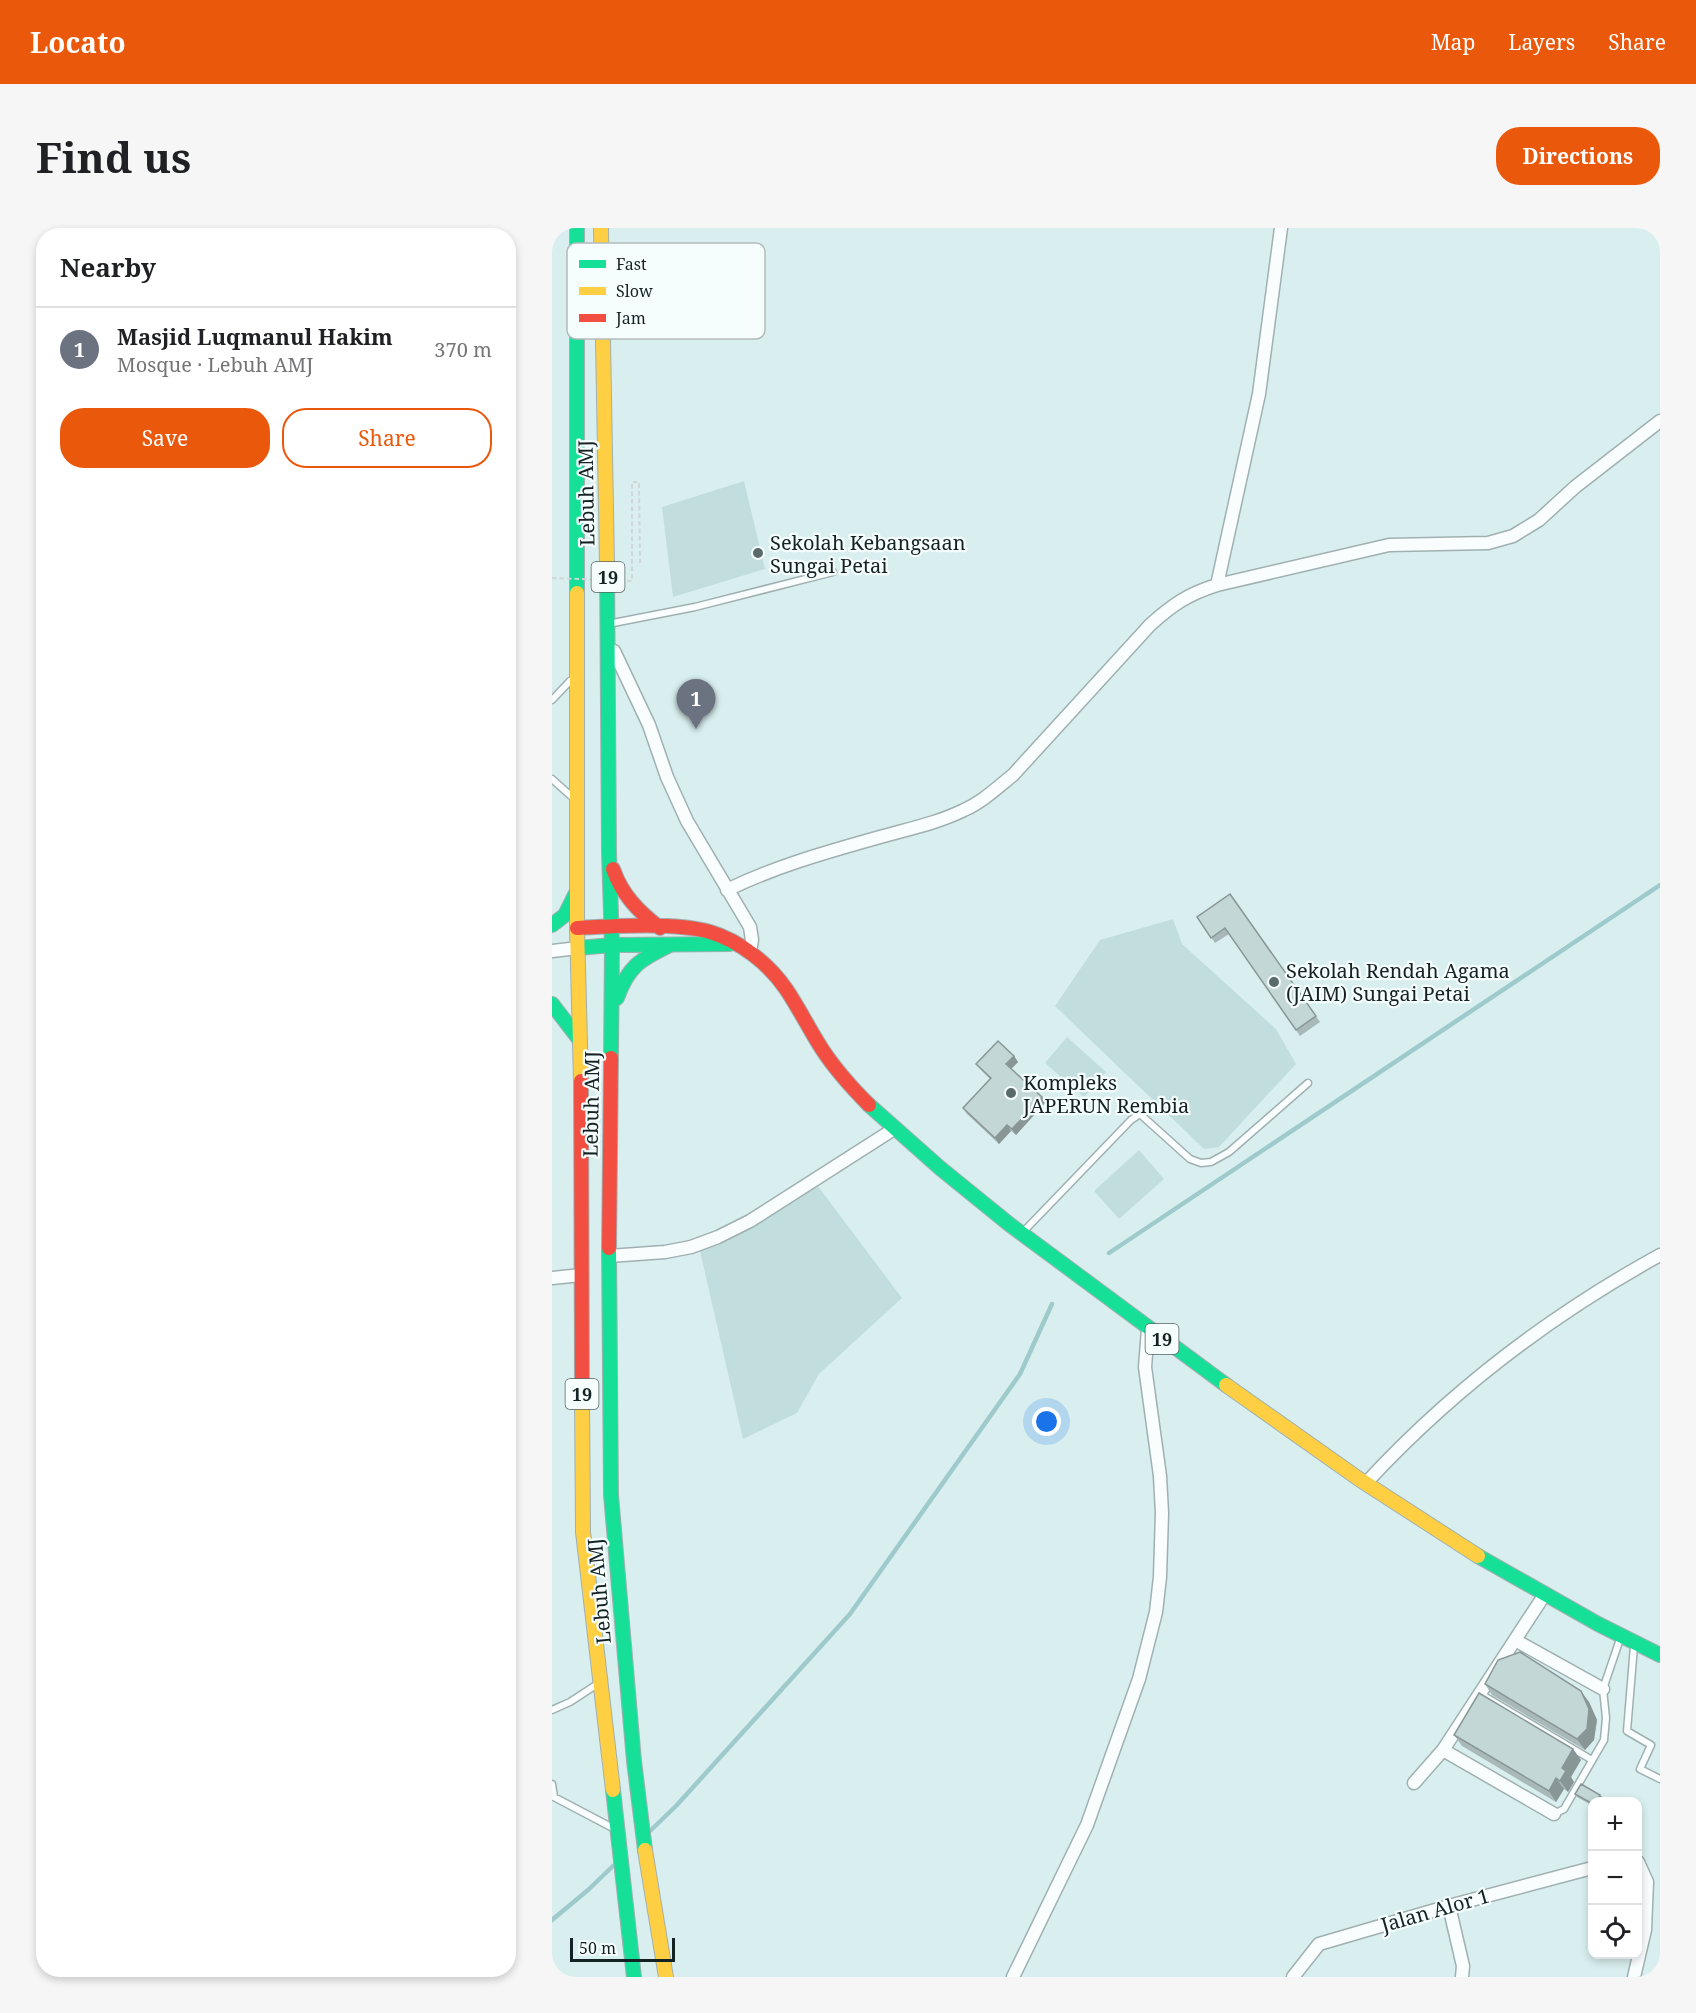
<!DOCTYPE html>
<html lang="en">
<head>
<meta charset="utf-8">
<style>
  :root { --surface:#fff; --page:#f6f6f6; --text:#202124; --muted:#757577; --line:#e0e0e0; --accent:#ea580c }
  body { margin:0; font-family:"Noto Serif",serif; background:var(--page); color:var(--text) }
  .controls { position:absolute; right:18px; bottom:18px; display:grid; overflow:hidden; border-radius:12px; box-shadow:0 3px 9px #0003 }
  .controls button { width:54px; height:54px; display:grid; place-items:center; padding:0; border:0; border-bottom:2px solid var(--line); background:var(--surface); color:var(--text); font:30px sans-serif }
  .scale { position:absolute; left:18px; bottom:15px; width:105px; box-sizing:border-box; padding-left:6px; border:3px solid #142223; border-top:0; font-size:16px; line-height:21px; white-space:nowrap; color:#142223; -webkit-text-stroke:4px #f6fdfd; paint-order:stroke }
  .you { position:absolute; left:495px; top:1194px; width:21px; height:21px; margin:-15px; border:4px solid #fff; border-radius:50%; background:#1a73e8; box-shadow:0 0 0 9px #1a73e833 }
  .badge { display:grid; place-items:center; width:39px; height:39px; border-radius:50%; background:var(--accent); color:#fff; font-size:20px; font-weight:700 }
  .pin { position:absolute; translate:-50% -50px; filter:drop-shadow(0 2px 3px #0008) }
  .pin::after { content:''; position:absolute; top:32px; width:21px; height:18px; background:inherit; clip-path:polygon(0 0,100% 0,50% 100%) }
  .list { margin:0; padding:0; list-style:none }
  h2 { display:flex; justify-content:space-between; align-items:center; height:78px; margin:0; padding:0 24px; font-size:26px }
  h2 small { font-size:20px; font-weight:400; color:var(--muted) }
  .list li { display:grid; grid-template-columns:39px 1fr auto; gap:18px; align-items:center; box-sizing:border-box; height:84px; padding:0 24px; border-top:2px solid var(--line) }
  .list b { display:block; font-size:22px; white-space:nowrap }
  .list p { margin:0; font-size:20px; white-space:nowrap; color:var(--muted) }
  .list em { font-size:20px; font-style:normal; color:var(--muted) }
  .actions { display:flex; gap:12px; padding:18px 24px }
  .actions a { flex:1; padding:14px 0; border:2px solid var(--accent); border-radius:24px; text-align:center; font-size:21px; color:var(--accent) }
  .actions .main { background:var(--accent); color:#fff }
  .icon { flex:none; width:33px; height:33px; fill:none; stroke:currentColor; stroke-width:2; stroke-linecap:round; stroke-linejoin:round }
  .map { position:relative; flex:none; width:1108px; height:1749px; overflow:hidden; border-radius:24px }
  header { display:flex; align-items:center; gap:36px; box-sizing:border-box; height:84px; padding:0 30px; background:var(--accent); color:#fff }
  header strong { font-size:28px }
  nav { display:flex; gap:33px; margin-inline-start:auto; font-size:21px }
  .intro { display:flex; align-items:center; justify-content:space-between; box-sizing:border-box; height:144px; padding:0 36px }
  h1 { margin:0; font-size:42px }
  .button { padding:15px 27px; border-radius:24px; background:var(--accent); color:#fff; font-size:21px; font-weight:700 }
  main { display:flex; gap:36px; padding:0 36px }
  aside { flex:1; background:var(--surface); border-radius:24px; box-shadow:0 3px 9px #0003 }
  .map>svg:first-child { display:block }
</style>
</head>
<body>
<header>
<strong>Locato</strong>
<nav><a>Map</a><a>Layers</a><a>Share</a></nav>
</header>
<div class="intro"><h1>Find us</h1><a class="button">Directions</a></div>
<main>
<aside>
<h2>Nearby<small></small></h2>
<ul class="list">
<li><span class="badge" style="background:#6b7280">1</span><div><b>Masjid Luqmanul Hakim</b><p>Mosque · Lebuh AMJ</p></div><em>370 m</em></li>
</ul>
<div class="actions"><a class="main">Save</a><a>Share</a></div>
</aside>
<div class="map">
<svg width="1108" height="1749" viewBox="0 0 1108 1749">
  <rect width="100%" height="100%" fill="#d9efef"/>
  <path fill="#c2ddde" d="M192 253 213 341 121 369 110 279Z
    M621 691 630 716 724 801 744 836 667 919 652 921 503 778 548 712Z
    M515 809 554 844 532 869 493 835Z
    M587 922 612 951 567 991 542 963Z
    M265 957 350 1070 267 1146 245 1185 191 1211 148 1023 207 994Z"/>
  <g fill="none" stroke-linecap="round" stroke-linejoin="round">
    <path stroke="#9ecacb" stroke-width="4.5" d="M557 1025 1108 657
      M98 1603 124 1578 298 1386 468 1146 500 1076
      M0 1692 36 1662 61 1638"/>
    <g stroke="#a0b0b1" stroke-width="9">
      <path id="lane" d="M61 395 143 379 281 344
        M0 472 18 453
        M0 551 19 568
        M472 1003 579 892 588 886 638 931 649 935 659 934 677 924 756 855
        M1082 1418 1075 1503 1099 1517 1088 1541 1108 1551
        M927 1465 1040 1532
        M0 1482 18 1474 44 1457
        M0 1556 2 1569
        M0 1568 59 1599
        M1002 1586 1012 1581 1052 1512 1054 1490 1051 1461 1068 1411"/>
    </g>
    <g stroke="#a0b0b1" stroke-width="15">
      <path id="street" d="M665 357 707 166 729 0
        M62 423 97 497 115 549 135 593 198 699 200 712 198 724
        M175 662C224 638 275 624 328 609 356 601 386 595 412 582 430 574 445 560 461 547L598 397C620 377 636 366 665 357L837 317 936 315 961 308 987 292 1023 259 1108 193
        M0 723 26 720
        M57 1028 113 1024 139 1019 166 1009 198 993 342 901
        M0 1050 29 1047
        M814 1255C899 1163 999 1087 1108 1027
        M963 1412 1051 1461
        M891 1522 1002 1586
        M862 1555 891 1522 993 1366
        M897 1678 911 1738 910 1749
        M461 1749 535 1597 587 1451 604 1384 608 1349 610 1285 608 1248 593 1139 596 1101
        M741 1749 767 1716 897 1678 1040 1640
        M1082 1749 1093 1702 1095 1654 1086 1634"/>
    </g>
    <g stroke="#a0b0b1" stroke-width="16">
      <path id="fast" d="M25 0V365
        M55 337 57 625 60 717 59 830
        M0 697 13 687 25 663
        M26 720 60 717 178 716
        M65 770C76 738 89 731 118 717
        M0 776 27 811
        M317 877 388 940 457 996 674 1157
        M57 1020 59 1267 82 1533 93 1622
        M926 1328 1046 1396 1108 1427
        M61 1562 82 1749"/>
    </g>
    <g stroke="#a0b0b1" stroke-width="16">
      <path id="slow" d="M49 0 55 337
        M25 365V700L29 853
        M674 1157 807 1251 926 1328
        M30 1167 31 1304 61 1562
        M93 1622 114 1749"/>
    </g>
    <g stroke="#a0b0b1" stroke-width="16">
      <path id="jam" d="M61 641C70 667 87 684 108 700
        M25 700C61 698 124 694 158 704 188 713 217 736 234 761 247 780 257 801 270 821 283 841 300 860 317 877
        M29 853 30 1167
        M57 1020 59 830"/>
    </g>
    <use href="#lane" stroke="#f9fdfd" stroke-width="6"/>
    <use href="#street" stroke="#f9fdfd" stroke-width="12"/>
    <use href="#fast" stroke="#16e098" stroke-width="14"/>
    <use href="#slow" stroke="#ffcf43" stroke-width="14"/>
    <use href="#jam" stroke="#f24e42" stroke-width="14"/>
    <path stroke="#cfd6d6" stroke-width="2" stroke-dasharray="4.5 3" stroke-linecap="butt" d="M0 350 80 353V254H87L88 335"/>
  </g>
  <path fill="#a9b9b9" d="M678 666 768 794 748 808 677 706 663 715 645 689Z
    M462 828 466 834 459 841 493 875 464 907 459 903 447 916 415 886 411 880 438 851 428 841 424 836Z
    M933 1456 1037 1474 1045 1492 1042 1512 1033 1522 940 1467Z
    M902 1507 1021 1521 1029 1532 1019 1549 1022 1554 1016 1564 1012 1561 1004 1574 910 1518Z
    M1023 1566 1050 1569 1041 1574V1578L1025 1569Z"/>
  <path fill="#899696" d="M462 828 466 834 458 842 454 836Z
    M490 869 493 875 464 907 460 901Z
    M455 897 459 903 447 916 443 910Z
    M1029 1463 1037 1474 1045 1492 1042 1512 1033 1522 1025 1511Z
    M1021 1521 1029 1532 1019 1549 1022 1554 1016 1564 1008 1553 1010 1540Z
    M1004 1550 1012 1561 1004 1574 997 1563Z
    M1048 1567 1050 1569 1047 1574H1044Z"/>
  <path fill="#c4d7d7" stroke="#899696" stroke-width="1.5" d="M678 666 764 788 744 802 673 700 659 710 645 689Z
    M446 813 462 828 454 836 490 869 460 901 455 897 443 910 411 880 439 850 424 836Z
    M968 1424 1029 1463 1037 1481 1035 1501 1025 1511 933 1456 946 1432Z
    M927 1465 1021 1521 1010 1540 1014 1543 1008 1553 1004 1550 997 1563 902 1507Z
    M1029 1556 1048 1567 1044 1574H1041V1576L1023 1566Z"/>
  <g fill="#596a6a" stroke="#f6fdfd" stroke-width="2">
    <circle cx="206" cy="325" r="6"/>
    <circle cx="722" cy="754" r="6"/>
    <circle cx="459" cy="865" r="6"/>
  </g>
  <g text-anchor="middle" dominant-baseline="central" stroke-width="4.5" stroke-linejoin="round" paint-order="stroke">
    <g fill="#f6fdfd" stroke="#586464" stroke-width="1.5">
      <rect x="39.5" y="334" width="33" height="30" rx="4.5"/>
      <rect x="593.5" y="1096" width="33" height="30" rx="4.5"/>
      <rect x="13.5" y="1151" width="33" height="30" rx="4.5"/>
    </g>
    <g font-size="18" font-weight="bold" fill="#142223">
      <text x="56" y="349">19</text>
      <text x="610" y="1111">19</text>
      <text x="30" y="1166">19</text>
    </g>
    <g font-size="20" fill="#142223" stroke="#f6fdfd">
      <text transform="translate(34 265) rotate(-91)">Lebuh AMJ</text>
      <text transform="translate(39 876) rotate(-89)">Lebuh AMJ</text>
      <text transform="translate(47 1363) rotate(-95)">Lebuh AMJ</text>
      <text transform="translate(883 1682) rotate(-16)">Jalan Alor 1</text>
    </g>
    <g font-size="20" fill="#142223" stroke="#f6fdfd" text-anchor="start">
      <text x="218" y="314">Sekolah Kebangsaan<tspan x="218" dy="23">Sungai Petai</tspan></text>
      <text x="734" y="742">Sekolah Rendah Agama<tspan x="734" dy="23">(JAIM) Sungai Petai</tspan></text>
      <text x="471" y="854">Kompleks<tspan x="471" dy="23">JAPERUN Rembia</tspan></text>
    </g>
  </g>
  <rect x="15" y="15" width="198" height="96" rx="9" fill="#f6fdfd" stroke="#b2bbbc" stroke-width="1.5"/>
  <rect x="27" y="32" width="27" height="8" fill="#16e098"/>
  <rect x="27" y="59" width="27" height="8" fill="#ffcf43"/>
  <rect x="27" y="86" width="27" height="8" fill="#f24e42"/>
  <g font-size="16" fill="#142223">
    <text x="64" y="42">Fast</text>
    <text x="64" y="69">Slow</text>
    <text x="64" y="96">Jam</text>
  </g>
</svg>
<div class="controls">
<button>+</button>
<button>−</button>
<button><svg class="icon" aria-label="locate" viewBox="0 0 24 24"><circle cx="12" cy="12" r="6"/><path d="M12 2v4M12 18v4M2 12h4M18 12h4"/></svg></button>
</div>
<div class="scale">50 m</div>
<div class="you"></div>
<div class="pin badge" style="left:144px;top:501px;background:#6b7280">1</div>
</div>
</main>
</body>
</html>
